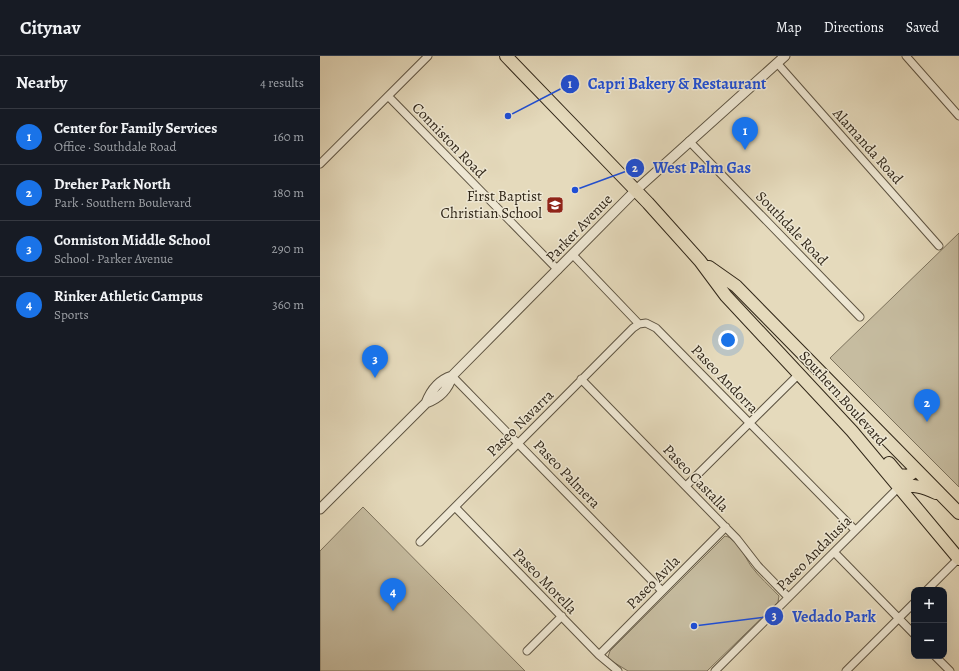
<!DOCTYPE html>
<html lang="en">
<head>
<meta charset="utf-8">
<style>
  :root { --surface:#171b24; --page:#242831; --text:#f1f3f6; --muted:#9ea1a6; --line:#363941; --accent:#1a73e8 }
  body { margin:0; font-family:Alegreya,serif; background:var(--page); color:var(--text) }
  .controls { position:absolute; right:12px; bottom:12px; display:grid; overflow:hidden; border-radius:8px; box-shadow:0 4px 16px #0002 }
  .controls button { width:36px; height:36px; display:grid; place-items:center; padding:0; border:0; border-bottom:1px solid var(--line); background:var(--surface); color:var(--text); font:20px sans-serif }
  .you { position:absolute; left:408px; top:284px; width:14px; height:14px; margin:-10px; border:3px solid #fff; border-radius:50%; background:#1a73e8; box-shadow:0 0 0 6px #1a73e833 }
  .badge { display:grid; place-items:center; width:26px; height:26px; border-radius:50%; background:var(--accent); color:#fff; font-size:13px; font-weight:700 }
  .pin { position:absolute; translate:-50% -33px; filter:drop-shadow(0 1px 2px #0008) }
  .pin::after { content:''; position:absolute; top:21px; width:14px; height:12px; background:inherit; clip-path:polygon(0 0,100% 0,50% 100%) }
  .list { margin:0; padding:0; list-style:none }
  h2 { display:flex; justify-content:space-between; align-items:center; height:52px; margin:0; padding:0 16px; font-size:17px }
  h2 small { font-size:13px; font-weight:400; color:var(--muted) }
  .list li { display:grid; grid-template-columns:26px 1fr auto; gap:12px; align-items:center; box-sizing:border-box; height:56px; padding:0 16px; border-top:1px solid var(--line) }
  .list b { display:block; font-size:15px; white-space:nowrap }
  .list p { margin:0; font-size:13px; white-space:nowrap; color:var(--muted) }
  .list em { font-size:13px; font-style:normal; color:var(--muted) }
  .map { position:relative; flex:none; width:639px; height:615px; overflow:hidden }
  header { display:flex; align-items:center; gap:24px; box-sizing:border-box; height:56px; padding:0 20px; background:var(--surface); border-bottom:1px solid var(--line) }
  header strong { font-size:19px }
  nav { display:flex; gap:22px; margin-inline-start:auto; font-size:14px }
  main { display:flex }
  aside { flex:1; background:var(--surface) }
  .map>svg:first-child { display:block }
</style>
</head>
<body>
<header>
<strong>Citynav</strong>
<nav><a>Map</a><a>Directions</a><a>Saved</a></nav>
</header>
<main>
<aside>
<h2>Nearby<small>4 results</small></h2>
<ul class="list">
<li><span class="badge">1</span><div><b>Center for Family Services</b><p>Office · Southdale Road</p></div><em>160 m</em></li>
<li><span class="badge">2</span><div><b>Dreher Park North</b><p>Park · Southern Boulevard</p></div><em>180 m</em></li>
<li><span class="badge">3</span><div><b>Conniston Middle School</b><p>School · Parker Avenue</p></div><em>290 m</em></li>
<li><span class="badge">4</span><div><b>Rinker Athletic Campus</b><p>Sports</p></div><em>360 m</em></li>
</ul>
</aside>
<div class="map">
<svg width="639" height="615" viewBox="0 0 639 615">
  <rect width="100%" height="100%" fill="#e5dabc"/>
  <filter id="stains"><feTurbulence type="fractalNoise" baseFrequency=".005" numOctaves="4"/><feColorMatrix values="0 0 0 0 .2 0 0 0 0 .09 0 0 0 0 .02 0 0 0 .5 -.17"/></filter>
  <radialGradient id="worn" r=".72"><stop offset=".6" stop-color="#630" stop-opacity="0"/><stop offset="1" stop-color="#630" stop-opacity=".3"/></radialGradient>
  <path fill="#c6bca0" stroke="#7c725c" d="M639 177V431L510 302Z
    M43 451 205 615H0V495Z
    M405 480C417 482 425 501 431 510 439 521 450 530 459 540L458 546 387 615H308L290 604 288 601 290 595Z"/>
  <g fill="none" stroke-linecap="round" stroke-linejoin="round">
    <g stroke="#5e5442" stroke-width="9">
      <path id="minor" d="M586 0 639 60
        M457 7 619 190
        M68 40 238 214
        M369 85 540 261
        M0 108 108 0
        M253 199 319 268 326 267 336 272 535 474
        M132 320 342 535
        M261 323 417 483 438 510 468 541
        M366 430 480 317
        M135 451 279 599 298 615
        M100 486 313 272 319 268
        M514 496 594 578
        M607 534 638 503
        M207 595 242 560
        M279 599 406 471
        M615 600 630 615
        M395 615 579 431
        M526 615 594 547"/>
    </g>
    <g stroke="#5e5442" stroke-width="11">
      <path id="tertiary" d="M106 347C120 342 128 334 132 320
        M0 453 106 347C111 334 119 324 132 320L316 134 465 0"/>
    </g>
    <g stroke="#312719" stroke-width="14">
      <path id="primary" d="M186 0 328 147 380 205 406 240 532 375 639 503
        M389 211 416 230 639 457
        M569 407 579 419 588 420 596 414
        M579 431C593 428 603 431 616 437"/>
    </g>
    <use href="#minor" stroke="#eee7d3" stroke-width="7"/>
    <use href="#tertiary" stroke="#eee7d3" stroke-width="9"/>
    <use href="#primary" stroke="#e5dabc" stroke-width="12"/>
  </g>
  <defs>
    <g id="school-square" transform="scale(0.9)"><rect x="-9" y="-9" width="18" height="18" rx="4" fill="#8f2418" stroke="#eee7d3"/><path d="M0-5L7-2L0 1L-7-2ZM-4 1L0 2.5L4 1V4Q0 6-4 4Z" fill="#fff"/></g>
  </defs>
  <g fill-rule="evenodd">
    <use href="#school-square" x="235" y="149"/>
  </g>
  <g text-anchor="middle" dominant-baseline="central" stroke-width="3" stroke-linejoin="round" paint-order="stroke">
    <g font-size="15" fill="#312719" stroke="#eee7d3">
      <text transform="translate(129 84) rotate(46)">Conniston Road</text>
      <text transform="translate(548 90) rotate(48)">Alamanda Road</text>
      <text transform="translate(259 172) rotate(-46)">Parker Avenue</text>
      <text transform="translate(472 172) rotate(46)">Southdale Road</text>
      <text transform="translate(405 323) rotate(46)">Paseo Andorra</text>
      <text transform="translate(523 342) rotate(48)">Southern Boulevard</text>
      <text transform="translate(200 367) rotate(-45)">Paseo Navarra</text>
      <text transform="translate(247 418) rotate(46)">Paseo Palmera</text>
      <text transform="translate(376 422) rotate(46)">Paseo Castalla</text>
      <text transform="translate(494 497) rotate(-45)">Paseo Andalusia</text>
      <text transform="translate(225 525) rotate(46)">Paseo Morella</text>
      <text transform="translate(333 526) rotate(-45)">Paseo Avila</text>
    </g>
    <g font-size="15" fill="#312719" stroke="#eee7d3" text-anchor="end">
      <text x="222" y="140">First Baptist<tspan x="222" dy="17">Christian School</tspan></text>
    </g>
  </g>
  <path fill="none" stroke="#1d4ed8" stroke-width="1.5" d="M188 60L250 28M255 134L315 112M374 570L454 560"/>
  <g fill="#1d4ed8" stroke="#eee7d3" stroke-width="1.5">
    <circle cx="188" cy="60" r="4"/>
    <circle cx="255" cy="134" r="4"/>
    <circle cx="374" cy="570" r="4"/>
    <circle cx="250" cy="28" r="10"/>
    <circle cx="315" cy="112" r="10"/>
    <circle cx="454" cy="560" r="10"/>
  </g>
  <g font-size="12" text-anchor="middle" font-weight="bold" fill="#fff">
    <text x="250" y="32">1</text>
    <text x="315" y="116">2</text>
    <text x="454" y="564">3</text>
  </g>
  <g font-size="16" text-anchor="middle" font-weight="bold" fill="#1d4ed8" stroke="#eee7d3" stroke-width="3" stroke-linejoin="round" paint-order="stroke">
    <text x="357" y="33">Capri Bakery &amp; Restaurant</text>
    <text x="382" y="117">West Palm Gas</text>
    <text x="514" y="566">Vedado Park</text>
  </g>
  <rect width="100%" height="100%" filter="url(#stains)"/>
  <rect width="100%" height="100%" fill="url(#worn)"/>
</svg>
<div class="controls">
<button>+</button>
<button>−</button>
</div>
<div class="you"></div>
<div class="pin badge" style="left:425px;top:94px">1</div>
<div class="pin badge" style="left:607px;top:366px">2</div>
<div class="pin badge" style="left:55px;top:322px">3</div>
<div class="pin badge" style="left:73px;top:555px">4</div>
</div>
</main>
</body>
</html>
